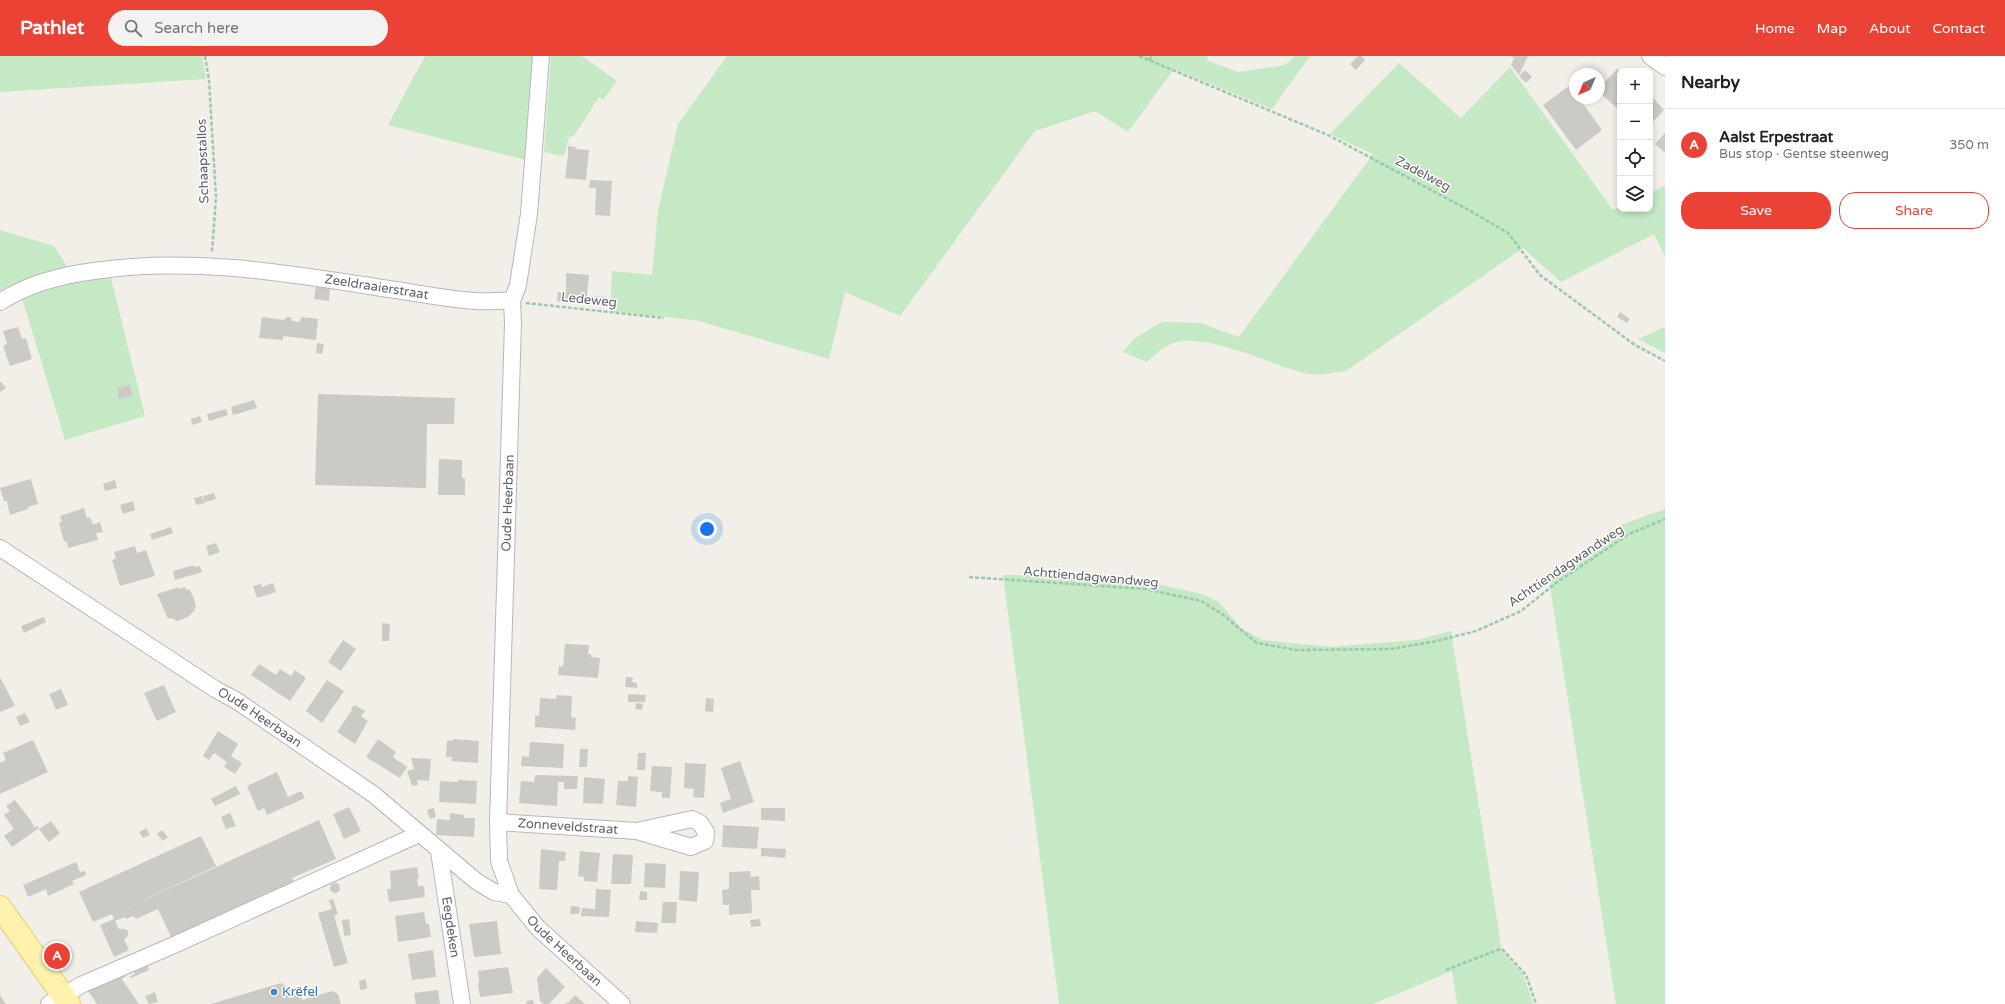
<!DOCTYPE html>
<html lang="en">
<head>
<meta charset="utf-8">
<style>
  :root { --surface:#fff; --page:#f2f2f2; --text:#202124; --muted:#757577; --line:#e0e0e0; --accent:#ea4335 }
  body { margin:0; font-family:"Varela Round",sans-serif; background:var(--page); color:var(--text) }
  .controls { position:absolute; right:12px; top:12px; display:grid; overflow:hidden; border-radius:8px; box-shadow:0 2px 6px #0003 }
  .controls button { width:36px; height:36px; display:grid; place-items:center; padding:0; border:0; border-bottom:1px solid var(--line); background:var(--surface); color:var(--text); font:20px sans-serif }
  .compass { position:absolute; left:1569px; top:12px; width:36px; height:36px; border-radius:50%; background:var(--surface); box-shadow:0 2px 6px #0003; rotate:224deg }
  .you { position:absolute; left:707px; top:473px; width:14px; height:14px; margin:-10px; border:3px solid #fff; border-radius:50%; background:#1a73e8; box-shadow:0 0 0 6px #1a73e833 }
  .badge { display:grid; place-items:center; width:26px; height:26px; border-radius:50%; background:var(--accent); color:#fff; font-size:13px; font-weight:700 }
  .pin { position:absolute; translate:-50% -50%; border:2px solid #fff; box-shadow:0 1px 4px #0006 }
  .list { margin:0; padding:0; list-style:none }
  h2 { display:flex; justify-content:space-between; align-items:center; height:52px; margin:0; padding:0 16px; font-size:17px }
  h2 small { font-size:13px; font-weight:400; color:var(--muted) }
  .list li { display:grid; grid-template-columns:26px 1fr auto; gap:12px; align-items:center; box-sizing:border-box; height:72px; padding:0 16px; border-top:1px solid var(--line) }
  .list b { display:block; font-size:15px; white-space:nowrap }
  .list p { margin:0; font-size:13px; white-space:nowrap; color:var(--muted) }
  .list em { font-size:13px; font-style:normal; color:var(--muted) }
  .actions { display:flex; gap:8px; padding:12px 16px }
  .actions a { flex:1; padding:9px 0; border:1px solid var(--accent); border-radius:16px; text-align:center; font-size:14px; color:var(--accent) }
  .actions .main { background:var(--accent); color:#fff }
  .icon { flex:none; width:22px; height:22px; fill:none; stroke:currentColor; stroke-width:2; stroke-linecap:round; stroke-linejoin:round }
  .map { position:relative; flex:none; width:1665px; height:948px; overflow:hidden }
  header { display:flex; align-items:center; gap:24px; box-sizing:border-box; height:56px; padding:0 20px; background:var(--accent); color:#fff }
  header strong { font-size:19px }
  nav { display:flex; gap:22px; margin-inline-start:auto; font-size:14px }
  .search { width:280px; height:36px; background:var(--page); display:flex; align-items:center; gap:10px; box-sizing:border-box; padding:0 14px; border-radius:22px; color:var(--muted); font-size:15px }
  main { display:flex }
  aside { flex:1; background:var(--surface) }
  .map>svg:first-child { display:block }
</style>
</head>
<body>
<header>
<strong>Pathlet</strong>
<div class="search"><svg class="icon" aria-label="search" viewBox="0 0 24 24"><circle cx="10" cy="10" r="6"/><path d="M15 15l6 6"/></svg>Search here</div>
<nav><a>Home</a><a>Map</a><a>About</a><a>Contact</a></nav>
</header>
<main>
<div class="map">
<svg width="1665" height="948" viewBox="0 0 1665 948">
  <rect width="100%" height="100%" fill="#f1efe8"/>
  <path fill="#c5e8c5" d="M0 0H202L206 23 0 36Z
    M425 0H535L526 104 388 69Z
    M551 0H582L617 25 603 44 599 41 574 80 569 81 564 100 544 96Z
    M727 0H1207L1208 5 1238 16 1286 9 1294 0H1310L1272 53 1174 13 1128 76 1095 55 1035 75 900 260 845 236 829 303 695 264 610 255 612 215 652 219 658 155 678 68Z
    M1399 7 1461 62 1510 11 1613 154 1620 151V153H1650V137L1665 130V201L1654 178 1561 226 1523 192 1346 315C1335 316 1320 320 1309 318 1275 311 1204 274 1171 288 1161 292 1155 299 1147 306L1123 296 1135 282 1162 266 1200 267 1239 281 1373 98 1330 78Z
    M0 174 54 190 68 212 0 241Z
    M110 218 145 360 65 384 22 242 77 224Z
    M1665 271V297L1638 283Z
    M1665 453V948H1616L1549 524 1623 468Z
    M1003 519H1086L1148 526 1202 538 1218 545 1241 572 1263 584 1331 591 1417 584 1451 575 1502 895 1523 918 1533 948H1457L1452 915 1373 948H1059Z"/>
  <path fill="#cccac5" d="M1358 0H1361L1365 4 1356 14 1350 8Z
    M1510 0H1528L1519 19 1511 9 1514 2Z
    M1617 13 1620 15V55L1599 36V32Z
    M1525 14 1532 21 1526 27 1519 20Z
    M1569 30 1575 37V42H1579L1602 74 1576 94 1543 49Z
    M1652 41 1664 54 1650 69V44Z
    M1665 77V97L1655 88Z
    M568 90 576 91 575 93 589 94 586 124 565 122 568 100Z
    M590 124 612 125 610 160 595 159 596 132H589Z
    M566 217 589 219 587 240 606 241 605 249 557 245 558 236 566 237Z
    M316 230 330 232 329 245 314 243Z
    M1620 256 1630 263 1627 267 1617 261Z
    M262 261 284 264 287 261H291L292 265 300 266 301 261 318 263 316 284 283 280V284L259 282Z
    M18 271 22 283 26 282 32 303 10 310 3 290 7 288 3 275Z
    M317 287 324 288 322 298 316 297Z
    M0 325 6 332 0 336Z
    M130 329 132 340 119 343 117 332Z
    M318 338 455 342 454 368H427L426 432 315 429Z
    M254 344 257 352 233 359 231 351Z
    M226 353 228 359 209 365 207 358Z
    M200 360 202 366 192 369 191 363Z
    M439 403 462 404V422H465V439H438Z
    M31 423 38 448 28 451V453L10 459 7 447 8 446 7 445H4L0 432Z
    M115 424 117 432 105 435 103 428Z
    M214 437 216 443 205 446 203 440Z
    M202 440 205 447 196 449 194 442Z
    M133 445 135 454 123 458 120 449Z
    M84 452 87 462 90 461 93 469 100 466 103 476 96 477 98 484 68 492 67 485 64 486 59 467 62 466 60 460Z
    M171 471 173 477 152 484 150 478Z
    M216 487 220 496 209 500 206 490Z
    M135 490 137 497 146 494 155 520 120 530 112 504 116 502 114 496Z
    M194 509V511L200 510 202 516 175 524 173 515Z
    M273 527 276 536 257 542 253 530 261 528 262 531Z
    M179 531V533L185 531 186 534 189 533 193 540 196 550 194 555 188 561 177 565 171 562 168 563 157 538Z
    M44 561 46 566 24 577 21 570Z
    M382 567 390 568 389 585H382Z
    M343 584 356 593 341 615 328 606Z
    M565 588 589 589 588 598H591V601L600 602 598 622 558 619 559 610 563 611Z
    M259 608 276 619 280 613 291 620 295 614 306 622 290 645 251 619Z
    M0 621 15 650 0 656Z
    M626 621H633L632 626 637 627V632L625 631Z
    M327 624 344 635 322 667 306 655Z
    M164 629 176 656 157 665 144 637Z
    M61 633 68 649 56 654 49 638Z
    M628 638 646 639 645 646H628Z
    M557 639 572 640 571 661 576 662 575 674 535 671V659L539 660 540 642 556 643Z
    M706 642 714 643 713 656 705 655Z
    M636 647 643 648 642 654 635 653Z
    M355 649 365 655 361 660 368 665 355 688 337 676 352 654 351 652Z
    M25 657 30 666 20 670 16 661Z
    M218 675 238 688 231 700 242 707 235 718 224 711 227 706 214 697 209 704 203 700Z
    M378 683 396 696 393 701 407 711 400 722 366 701Z
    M453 683 479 685 478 707 451 705 452 701H446L447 684 453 685Z
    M33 684 48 716 0 738V707L6 704 3 697Z
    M530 686 564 688 563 712 521 710 522 700 529 701Z
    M580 693H588L587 711H579Z
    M638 697H646L645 714H637Z
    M411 702 431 703 429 725 417 724 418 729 412 730 407 715 414 713Z
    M740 705 754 746 723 757 720 747 731 743 721 712Z
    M685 707 706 708 704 742 693 741 694 733 684 732Z
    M652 710 672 711 670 742H662V736L650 735Z
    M277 716 288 741 301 735 305 742 267 759 264 752 258 755 247 730Z
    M535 719 578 720 577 733H564V726H558L557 750 519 747 521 725 534 726Z
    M628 720 638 721 636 751 616 749 618 725H628Z
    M584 721 605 723 603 748 583 747Z
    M458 724 477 725 476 748 439 746 440 725 458 726Z
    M236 730 240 738 215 750 211 743Z
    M15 744 32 766H31L35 772 37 770 39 772 12 791 4 780 14 773 4 759 10 755 6 750Z
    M349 751 361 775 344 783 333 758Z
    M434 752 436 761 430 763 427 754Z
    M761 752H785V765L761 764Z
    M230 757 236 770 226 773 221 761Z
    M450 757 464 759V762H475L474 781 436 779 437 763 450 764Z
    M319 764 336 803 292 822 296 830 173 885 158 853 136 863 133 860 126 863 125 861 115 865 119 873H125L128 875V880L124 884 129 894 114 901 100 869 114 863 112 858 93 866 79 836 201 780 216 810 120 855Z
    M51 765 60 777 49 786 39 773Z
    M723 769 759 771 757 793 722 791Z
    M146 772 150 779 143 782 139 776Z
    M162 774 168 781 163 785 157 778Z
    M761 792 786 793 785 802 761 800Z
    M541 793 566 796 565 805H559L557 834 539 833Z
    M580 795 600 797 597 826 584 825V821L578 820Z
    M613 798 633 799 631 828H611Z
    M76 806 80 816 85 815 86 819 72 825 74 828 48 840 46 833 28 841 23 829Z
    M645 807 666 808 665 832 644 831Z
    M417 811 419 822 417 824 418 830H424L425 841 389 846 387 833H391L390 815Z
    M680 815 699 816 697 846 679 844Z
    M750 815 751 821 759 820 760 834H751L752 857 729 859V849H723L722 834 729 833V816Z
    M330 832a5 5 0 1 1 10 0a5 5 0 1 1-10 0Z
    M596 833 611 834 609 861 581 860 582 852 595 853Z
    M640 835 647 836V844H639Z
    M333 843 338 858 334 860 348 907 334 911 318 857 332 853 329 844Z
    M663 846H677L676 867H661Z
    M571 850 580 851 579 858H570Z
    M424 856 426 868H429L431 881 398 886 395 860Z
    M349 863 351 879 344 880 342 864Z
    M760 863 761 870 751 871 750 864Z
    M497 865 501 898 474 901 469 868Z
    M636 865 658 867 657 877 635 876Z
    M433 894 436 921 412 924 408 898Z
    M146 905 149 914 131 922 130 920 135 918 132 912Z
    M508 911 513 937 480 941 478 929 479 927 478 915Z
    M546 912 565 931 549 948H544L540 945 537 922Z
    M123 915 126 921 122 922 123 925 139 948H97L86 932Z
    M366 923 367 933 360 934 359 925Z
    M281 927 300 938 302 944 332 935 338 938 341 948H211Z
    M438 934 440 948H416L414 937Z
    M155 936 158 946 149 948 145 940Z
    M0 939 5 947 6 948H0Z
    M575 939 585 948H565L567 946 568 947Z
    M533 944 534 948H527L526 945Z"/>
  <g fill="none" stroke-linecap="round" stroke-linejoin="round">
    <g stroke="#b5b8bc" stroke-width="18">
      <g id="street">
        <path id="s1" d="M541 0 529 158 518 229 512 245 513 267 498 766 499 805 511 839 538 872 622 948"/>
        <path d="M1650 0 1665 11"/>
        <path id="s2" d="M0 246C28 228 62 219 94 215 192 200 292 218 389 233 417 237 447 243 476 245 488 246 500 244 512 245"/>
        <path id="s3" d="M0 492 215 633 237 645 373 738 476 825 494 836 511 839"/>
        <path id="s4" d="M498 766 637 775 692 763 700 767 706 776 705 785 691 791 637 775"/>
        <path id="s5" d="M439 795 462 948"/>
        <path d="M49 948 81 929 174 889 419 778"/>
      </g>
    </g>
    <g stroke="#f2c960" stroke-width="24">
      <path id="primary" d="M0 851 69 948"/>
    </g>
    <path stroke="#9cc7a9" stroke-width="2.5" stroke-dasharray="4 2" stroke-linecap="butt" d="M205 0 209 24 216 141 212 196
      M1139 0 1328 79 1467 153 1508 177 1540 219 1635 289 1665 305
      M1149 4 1152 0
      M526 247 664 262
      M969 521 1146 533 1201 545 1222 558 1257 587 1296 594 1391 593 1437 585 1476 575 1521 555 1556 527 1629 478 1665 463
      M1446 914 1500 893 1503 894 1526 919 1536 948"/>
    <use href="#street" stroke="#fff" stroke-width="16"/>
    <use href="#primary" stroke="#fff2af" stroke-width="22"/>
  </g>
  <circle fill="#3f7fe0" stroke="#fff" stroke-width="1.5" cx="274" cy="936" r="4"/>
  <g text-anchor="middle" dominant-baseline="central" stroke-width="3" stroke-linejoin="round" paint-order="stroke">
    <g font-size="13" fill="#5f6368" stroke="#fff">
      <text transform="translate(203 105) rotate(-92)">Schaapstallos</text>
      <text transform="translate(1423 118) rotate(28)">Zadelweg</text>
      <text stroke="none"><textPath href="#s2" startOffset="384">Zeeldraaierstraat</textPath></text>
      <text transform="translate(589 244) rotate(6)">Ledeweg</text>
      <text transform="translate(508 447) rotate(-88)">Oude Heerbaan</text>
      <text transform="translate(1566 510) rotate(-34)">Achttiendagwandweg</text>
      <text transform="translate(1091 521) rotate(5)">Achttiendagwandweg</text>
      <text stroke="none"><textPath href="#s3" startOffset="310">Oude Heerbaan</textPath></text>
      <text stroke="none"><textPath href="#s4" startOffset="70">Zonneveldstraat</textPath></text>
      <text stroke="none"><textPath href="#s5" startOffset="77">Eegdeken</textPath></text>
      <text stroke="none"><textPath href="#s1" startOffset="921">Oude Heerbaan</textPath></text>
    </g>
    <g font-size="13" fill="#366cbe" stroke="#fff" text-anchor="start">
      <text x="282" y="936">Krëfel</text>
    </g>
  </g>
</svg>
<div class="controls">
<button>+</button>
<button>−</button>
<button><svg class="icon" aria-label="locate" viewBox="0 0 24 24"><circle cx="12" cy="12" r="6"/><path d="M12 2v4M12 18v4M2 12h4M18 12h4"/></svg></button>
<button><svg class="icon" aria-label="layers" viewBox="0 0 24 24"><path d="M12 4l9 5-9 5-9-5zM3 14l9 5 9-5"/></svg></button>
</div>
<svg class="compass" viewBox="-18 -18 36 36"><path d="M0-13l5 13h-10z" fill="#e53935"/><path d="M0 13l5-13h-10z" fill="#757577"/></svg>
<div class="you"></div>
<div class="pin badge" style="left:57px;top:900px">A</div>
</div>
<aside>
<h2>Nearby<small></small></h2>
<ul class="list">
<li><span class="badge">A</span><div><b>Aalst Erpestraat</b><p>Bus stop · Gentse steenweg</p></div><em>350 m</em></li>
</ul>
<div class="actions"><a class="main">Save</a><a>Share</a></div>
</aside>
</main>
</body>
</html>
